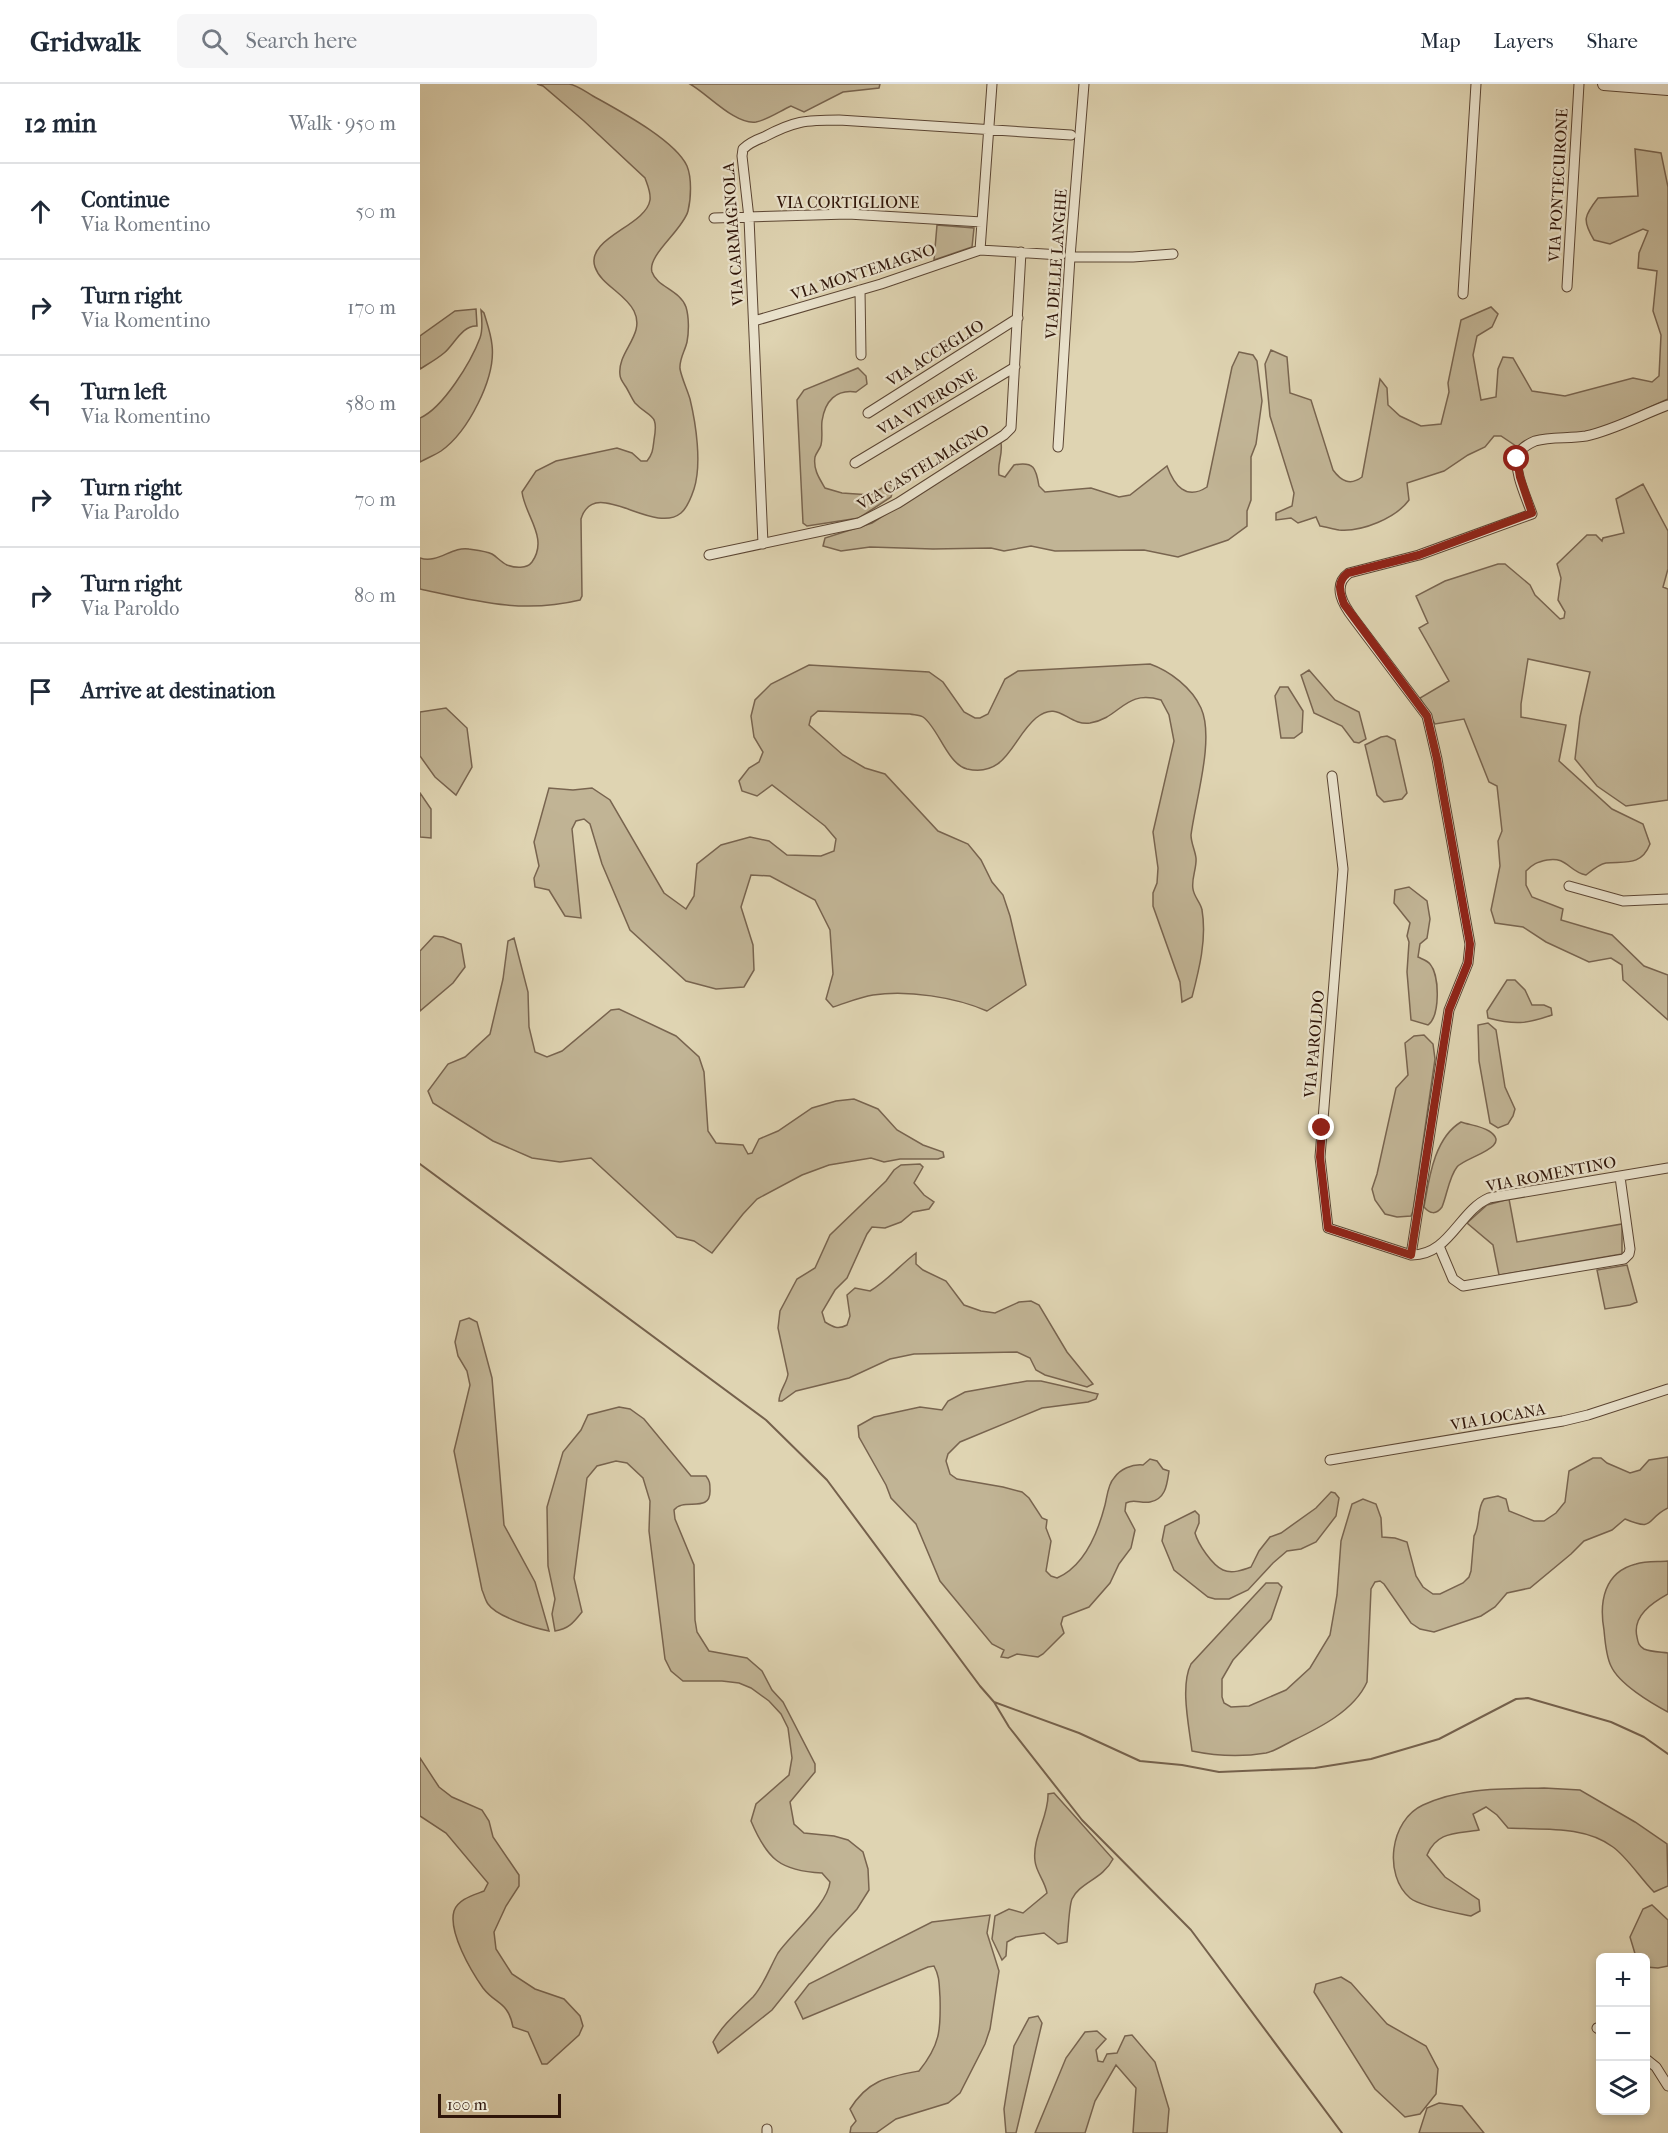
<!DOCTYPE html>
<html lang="en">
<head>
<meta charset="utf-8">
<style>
  :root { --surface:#fff; --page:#f6f6f7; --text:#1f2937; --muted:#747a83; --line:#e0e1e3 }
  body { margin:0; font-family:"IM FELL French Canon",serif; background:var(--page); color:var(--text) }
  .controls { position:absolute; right:18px; bottom:18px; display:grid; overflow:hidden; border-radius:9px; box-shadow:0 3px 9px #0003 }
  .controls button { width:54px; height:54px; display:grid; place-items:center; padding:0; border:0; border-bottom:2px solid var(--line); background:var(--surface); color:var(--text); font:30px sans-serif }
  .scale { position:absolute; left:18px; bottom:15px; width:123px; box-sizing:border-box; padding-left:6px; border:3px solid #2f1509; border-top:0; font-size:16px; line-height:21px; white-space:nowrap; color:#2f1509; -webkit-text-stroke:4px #eae3cd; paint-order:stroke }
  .stop { position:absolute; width:18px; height:18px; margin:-14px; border:4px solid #8f2418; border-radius:50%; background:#fff }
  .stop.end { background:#8f2418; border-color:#fff; box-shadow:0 2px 6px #0008 }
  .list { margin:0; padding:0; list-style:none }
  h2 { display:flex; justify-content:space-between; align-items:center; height:78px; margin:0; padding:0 24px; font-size:26px }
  h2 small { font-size:20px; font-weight:400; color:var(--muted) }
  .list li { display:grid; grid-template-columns:39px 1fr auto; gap:18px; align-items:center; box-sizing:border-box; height:96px; padding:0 24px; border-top:2px solid var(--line) }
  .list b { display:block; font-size:22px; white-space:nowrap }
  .list p { margin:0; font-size:20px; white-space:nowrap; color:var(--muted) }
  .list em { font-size:20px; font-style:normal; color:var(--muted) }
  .icon { flex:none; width:33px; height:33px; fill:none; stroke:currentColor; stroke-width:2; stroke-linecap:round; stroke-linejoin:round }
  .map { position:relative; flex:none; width:1248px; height:2049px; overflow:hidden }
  header { display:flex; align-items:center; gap:36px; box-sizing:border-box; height:84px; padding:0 30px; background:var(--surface); border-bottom:2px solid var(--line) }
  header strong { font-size:28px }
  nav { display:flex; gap:33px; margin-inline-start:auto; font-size:21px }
  .search { width:420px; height:54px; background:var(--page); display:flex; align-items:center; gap:15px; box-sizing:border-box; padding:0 21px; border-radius:9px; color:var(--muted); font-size:22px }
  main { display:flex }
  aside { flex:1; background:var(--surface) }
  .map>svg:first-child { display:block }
</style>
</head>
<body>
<header>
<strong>Gridwalk</strong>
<div class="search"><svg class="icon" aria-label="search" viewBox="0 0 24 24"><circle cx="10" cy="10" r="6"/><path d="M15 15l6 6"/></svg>Search here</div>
<nav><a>Map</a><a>Layers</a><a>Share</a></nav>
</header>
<main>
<aside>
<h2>12 min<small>Walk · 950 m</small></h2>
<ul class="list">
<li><svg class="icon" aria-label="ahead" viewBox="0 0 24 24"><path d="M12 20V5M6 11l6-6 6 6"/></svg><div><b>Continue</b><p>Via Romentino</p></div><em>50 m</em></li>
<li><svg class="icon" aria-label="right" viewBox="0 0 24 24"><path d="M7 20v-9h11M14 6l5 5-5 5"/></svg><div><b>Turn right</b><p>Via Romentino</p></div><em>170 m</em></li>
<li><svg class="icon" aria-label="left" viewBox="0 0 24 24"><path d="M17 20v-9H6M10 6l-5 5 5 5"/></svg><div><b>Turn left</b><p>Via Romentino</p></div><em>580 m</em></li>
<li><svg class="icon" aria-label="right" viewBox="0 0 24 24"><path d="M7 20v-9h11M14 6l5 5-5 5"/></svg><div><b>Turn right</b><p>Via Paroldo</p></div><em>70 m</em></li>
<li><svg class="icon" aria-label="right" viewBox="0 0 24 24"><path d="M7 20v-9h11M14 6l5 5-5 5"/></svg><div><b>Turn right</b><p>Via Paroldo</p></div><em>80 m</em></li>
<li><svg class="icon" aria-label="arrive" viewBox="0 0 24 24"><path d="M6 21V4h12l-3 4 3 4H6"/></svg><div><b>Arrive at destination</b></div></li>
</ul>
</aside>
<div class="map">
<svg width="1248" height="2049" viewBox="0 0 1248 2049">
  <rect width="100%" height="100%" fill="#dfd4b2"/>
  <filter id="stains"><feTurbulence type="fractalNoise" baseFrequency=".00333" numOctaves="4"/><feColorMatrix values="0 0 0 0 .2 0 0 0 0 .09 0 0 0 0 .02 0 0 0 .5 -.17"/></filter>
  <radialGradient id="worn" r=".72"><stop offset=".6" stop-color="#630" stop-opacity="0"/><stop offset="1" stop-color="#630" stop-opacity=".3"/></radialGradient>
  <path fill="#c1b495" stroke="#78644f" stroke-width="1.5" d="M117 0C127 0 139 0 149 0 157 1 166 8 173 12 198 26 255 56 267 82 272 94 271 115 268 127 263 146 227 171 232 188 237 203 260 206 266 223 269 233 269 248 267 258 265 267 259 275 260 285 262 295 267 305 270 315 276 340 282 380 274 405 272 411 267 424 261 429 233 452 174 391 161 435L162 512 160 516C102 530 56 517 0 505V474C18 480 32 462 49 465 56 466 66 467 72 470 77 473 81 478 87 481 95 484 107 485 112 478 129 454 105 432 102 408L116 387 136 377 197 364 212 369 221 377H227C233 370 233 364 234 356 239 328 230 335 215 319 212 315 209 308 206 303 204 300 200 295 200 291 197 267 226 251 214 227 205 209 181 201 175 183 165 154 226 142 230 116 231 108 227 100 225 94L164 37 123 2Z
    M270 0H460L459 4 423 8 384 28 371 22C360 27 347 36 336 38 315 41 288 10 270 0Z
    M1215 65 1241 69 1248 103V315L1185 343 1099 364 1081 352H1074L1065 363 1048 371 1024 387 987 399 989 416C976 434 942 448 919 446 913 445 906 443 900 442L896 433 878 439 871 434 856 436V429L872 422 874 409 850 332 845 280 851 266 867 273 870 309 891 316 913 386C921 397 930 402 942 393L960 295 967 304 968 321 980 332 1001 342 1021 340 1029 308 1028 299 1041 236 1071 223 1078 230 1072 243 1057 252 1053 271 1061 316 1076 313 1078 285 1083 273 1093 274 1112 307 1145 312 1213 294 1232 298 1239 292 1241 251 1233 227 1237 187 1218 184 1219 169 1228 147 1223 145 1190 160 1174 156C1162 136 1164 132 1178 114L1218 112Z
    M517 141 554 144 552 163 514 176Z
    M56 225 57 242C42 241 34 261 24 269 17 275 8 280 0 285V252L35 227Z
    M61 226 64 229C67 239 71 250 72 261 76 294 48 348 21 367 15 371 7 374 0 378V334C23 324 51 278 60 254 63 246 62 235 61 226Z
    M819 268 833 271 837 277 842 317 836 360 831 373V416L827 427V442L808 456 758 473 724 466 635 467 611 462 584 467 571 464 513 465 450 463 421 467 403 462 405 454 452 439 575 360 581 359C583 371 577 379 579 391L585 393 594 381C614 377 616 384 619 402L625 408 671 404 699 413 710 411 747 382C754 401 766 417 787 403L812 283Z
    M438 284 446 292 447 300 436 308C416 305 405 317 402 337 401 344 403 353 401 361 400 365 396 369 395 373 393 385 399 394 405 404L422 409 451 411 468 400 474 403 471 413 439 434 387 442 383 439 377 316 384 306Z
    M1223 400 1248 447V485L1243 503 1248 505V716L1206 722 1177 702 1155 675 1160 633 1170 588 1108 575 1101 620V633L1146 641 1139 677 1192 725 1223 740 1230 760C1221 783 1204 777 1186 779 1179 780 1171 787 1166 791 1149 788 1147 772 1127 776 1117 778 1113 780 1106 787V801L1112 813 1143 825 1141 836 1192 851 1224 882 1248 891V936L1203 896 1202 881 1191 874 1169 878 1126 858 1103 843 1075 839 1071 826 1080 782 1078 757 1082 747 1077 702 1069 698 1044 635 1015 640 1000 614 1029 597 999 544 1008 539 996 512 1025 497 1078 480H1085L1110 501 1115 511 1140 535 1144 534 1145 528 1138 516 1141 494 1137 480 1167 451H1176L1182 457 1183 454 1204 449 1196 415Z
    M730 580C750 587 772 604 781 624 795 655 775 718 771 751 771 759 775 766 776 774 777 784 771 795 773 805 774 813 781 819 782 826 787 855 779 886 772 913L762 918 760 898 733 822V809L737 799 738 784 733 748 754 657 749 631 741 616C704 605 701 634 670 639 647 642 639 615 616 634 592 654 587 694 547 685 527 680 518 643 503 633 500 631 494 631 490 630L398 627 391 633 389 641 423 671 445 684 465 690 518 747 548 760 561 776 572 798 583 811 590 832 606 901 567 927C535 913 488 906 453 911 440 913 426 919 413 923L406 915 413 890 410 846 395 816 350 792 331 791 321 823 333 861 334 886 324 903 296 905 266 897 210 846 182 780 170 740 164 735 156 737 152 745 161 834 145 832 129 806 115 803 114 794 119 782 114 758 129 704 153 706 172 704 190 716 244 809 266 825 274 812 277 780 301 761 330 753 349 757 367 771 401 772 414 767 416 755 405 742 352 701 337 712 322 707 319 697 329 684 339 678 343 668 334 653 331 632 335 616 351 600 389 581 509 588 523 598 544 628 555 634H560L568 630 585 595 598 587Z
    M889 586 915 616 939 628 946 655 939 659 934 658 922 642 894 629 881 591Z
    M860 603H868L883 627 882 648 874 654H861L855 612Z
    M26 624 47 644 52 683 36 711 15 693 0 672V628Z
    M967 652 975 656 987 709 982 715 964 718 957 711 945 661 961 653Z
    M0 709 11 725V754L0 753Z
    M989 803 1007 817 1010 835 1007 854 1000 860 998 873C1002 875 1008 877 1010 880 1020 892 1020 932 1008 941L991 936 987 888 989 858 987 852 990 839 974 819 975 806Z
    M14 852 23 853 41 860 45 883 33 899 0 927V867Z
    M94 854 108 908 109 943 115 968 127 973 142 967 191 926 199 925 256 952 279 973 284 988 288 1047 296 1059 323 1061 328 1070 332 1069 339 1055 358 1047 392 1024 416 1017 434 1015 458 1025 477 1046 503 1061 523 1068 524 1073 518 1075H480L464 1078 451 1074 409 1081 382 1091 337 1115 323 1130 292 1169 274 1157 257 1153 171 1074 140 1078 112 1074 73 1057 13 1019 8 1007 28 980 45 973 70 950 83 895 88 857Z
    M1087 896H1095L1105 906 1112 921H1124L1131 924 1132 931C1106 940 1095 941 1068 934L1067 927Z
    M1068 939 1076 946 1085 1003 1095 1025 1093 1032 1088 1040 1078 1044 1070 1039 1059 977 1058 941Z
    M1004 951 1013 960 1015 975 993 1127 991 1132 977 1133 965 1130 955 1116 952 1105 957 1090 976 1004 988 991 985 959 994 952Z
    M1041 1038C1050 1041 1061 1042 1069 1047 1094 1063 1045 1073 1037 1083 1029 1093 1027 1111 1022 1123 1016 1131 1010 1130 1004 1123 1009 1095 1014 1054 1041 1038Z
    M500 1080 503 1083 494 1099 504 1111 514 1118 509 1125 493 1128 481 1138 465 1144 452 1143 447 1150 427 1194 415 1206 402 1228 405 1238C413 1243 418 1246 427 1241L430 1232 427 1211 435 1204 450 1207C467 1197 480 1181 496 1169V1180L503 1186 526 1197 544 1221 561 1227 575 1229 599 1218 611 1217 619 1221 647 1268 673 1300 667 1303 625 1291 616 1286 610 1274 597 1268 494 1270 470 1275 429 1294 376 1307 362 1317H359C359 1307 367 1299 368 1290L358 1244 360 1227 377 1195 395 1184 410 1151 466 1097 474 1086 481 1081Z
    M1089 1115 1097 1158 1202 1140V1170L1079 1191 1073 1161 1047 1139 1067 1121Z
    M1207 1181 1217 1218 1210 1221 1185 1225 1177 1186Z
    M49 1234 57 1238 72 1294 84 1441 115 1498 129 1547C114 1544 77 1533 68 1520 65 1516 64 1510 62 1506L34 1367 50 1301 47 1287 38 1272 35 1258 40 1237Z
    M607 1297H621L678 1310 676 1315 668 1318 622 1324 540 1358 528 1370 526 1377 530 1390 537 1395 583 1403 602 1408 609 1414 622 1434 627 1436 626 1444 631 1457 626 1487 631 1492 637 1494C665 1482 678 1448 685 1421 687 1413 688 1400 694 1394 700 1385 712 1380 723 1381L730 1375 737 1377 743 1385 749 1387C747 1400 746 1415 730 1418 721 1420 714 1414 706 1419L705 1427 715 1446 711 1464 699 1480 690 1499 669 1523 643 1533 641 1540 644 1549 623 1570 618 1573 597 1570 588 1574 581 1573 584 1566 572 1560 520 1497 496 1440 471 1414 466 1401 439 1353 438 1342 454 1333 500 1323 522 1326 528 1317 545 1308Z
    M199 1323 210 1325 224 1335 271 1392H286C290 1397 290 1400 290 1406 291 1430 263 1413 254 1426L255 1435 274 1481 275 1536 277 1548 289 1567 327 1574 342 1587 352 1606 363 1618 395 1680V1688L370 1718 374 1740 384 1749 414 1752 428 1756 443 1768 448 1785 449 1806 437 1825 409 1855 352 1926 298 1969 293 1958C303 1940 318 1928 333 1913 344 1901 350 1883 358 1869 371 1850 408 1820 410 1798L402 1789C360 1787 347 1775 331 1737L336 1720 369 1691 372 1674 368 1644 361 1630 349 1617 331 1604 319 1599 302 1597H263L251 1587 245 1575 229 1447 230 1417 223 1394 207 1379 196 1377 177 1382 167 1394 154 1494 162 1528C154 1538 149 1545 135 1547L132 1530 135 1515 128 1482 127 1423 143 1368 161 1346 168 1331Z
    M1248 1373V1424C1225 1435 1236 1448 1205 1435L1192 1446 1164 1457 1151 1470 1110 1504 1087 1509 1075 1523 1061 1532 1014 1548 1000 1545 991 1539 964 1500 960 1497 955 1498 951 1505 947 1598C934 1627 899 1644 872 1657 864 1661 855 1667 846 1669 823 1673 796 1672 772 1667 769 1642 760 1602 771 1580L846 1499H858L862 1503 851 1535 813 1576 802 1595V1613L804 1619 811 1623 829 1622 866 1606 890 1584 910 1551 917 1511 921 1457 932 1420 943 1415 956 1420 961 1434 962 1453 975 1454 987 1458 996 1492 1003 1503 1013 1510H1020L1043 1499 1049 1493 1051 1487 1054 1452C1061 1440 1056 1426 1064 1415L1078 1412 1086 1415 1089 1427 1114 1437H1124L1136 1429 1145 1418 1149 1387 1173 1374H1181L1187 1379 1210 1389 1220 1386 1229 1376Z
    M911 1408 915 1409 919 1414 916 1432 896 1458 881 1465 867 1467 853 1479 828 1506 809 1515H795L788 1513 754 1486 742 1457 745 1442 775 1427 779 1431V1439L775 1449C778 1460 792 1481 803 1486 812 1490 823 1486 831 1483L839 1467 850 1453 861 1449 896 1424Z
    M1248 1477V1510C1232 1519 1212 1532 1217 1553 1218 1559 1219 1562 1224 1565 1231 1568 1241 1568 1248 1569V1628C1231 1619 1199 1600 1191 1582 1186 1572 1185 1557 1184 1546 1179 1518 1184 1488 1216 1480 1226 1477 1238 1478 1248 1477Z
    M0 1674 19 1703 32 1713 62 1726 69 1737 73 1753 99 1791V1802L86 1822 74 1848 76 1865 92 1890 115 1905 144 1915 160 1932 163 1942 159 1951 127 1980H122L108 1948 93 1943C88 1917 76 1921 63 1904 51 1887 28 1848 34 1827 38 1815 54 1811 64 1807L68 1799 26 1749 0 1732Z
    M1124 1704 1160 1706 1215 1738 1247 1760 1248 1802 1234 1808C1221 1795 1207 1773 1193 1763 1164 1741 1122 1746 1088 1744L1077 1731 1066 1723 1053 1730 1059 1746C1036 1750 1017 1747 1007 1771L1025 1793 1059 1816 1060 1827 1051 1832C1037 1829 1001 1823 990 1814 963 1791 970 1736 1003 1721 1042 1703 1083 1705 1124 1704Z
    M634 1709 693 1775C683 1795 659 1799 652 1815 649 1822 648 1849 647 1858L638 1860 624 1849 596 1853 587 1858 586 1872 582 1876 572 1855 575 1832 589 1825 603 1829 627 1809C625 1797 616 1788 615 1777 612 1754 629 1732 628 1710Z
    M1232 1821 1248 1836V1882L1238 1884 1226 1883V1874L1216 1873 1210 1853 1223 1825Z
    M570 1831 567 1849 579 1887 570 1945 565 1960 540 2009 528 2019 476 2035 456 2049H430L431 2043 436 2037 430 2025C448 1996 467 1993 499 1987 520 1961 521 1946 520 1913 519 1901 520 1893 514 1882L508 1883 383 1935 375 1918 389 1900 512 1838Z
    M921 1893 931 1899 967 1940 1006 1962 1018 1985 1016 2010 1000 2030 985 2033 955 2005 894 1908 896 1900Z
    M618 1932 622 1939 596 2049H586L584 2025 594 1962 609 1934Z
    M677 1947 686 1955 676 1966 678 1977 683 1978 687 1970 697 1969 705 1952 712 1951 735 1978 749 2025 747 2049H713L716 2004 696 1981 675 2017 665 2049H615L646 1974 665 1948Z
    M1019 2019 1042 2022 1064 2049H999L1007 2024Z"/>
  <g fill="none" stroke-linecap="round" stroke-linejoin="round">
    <path stroke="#75614c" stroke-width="2" d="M0 1080 346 1336 407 1396 560 1602 574 1618 659 1649 720 1677 762 1681 799 1688 895 1684 951 1675 1019 1655 1096 1615 1108 1614 1191 1638 1224 1653 1248 1670
      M574 1618 589 1643 662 1736 771 1846 922 2049"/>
    <g stroke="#5b4533" stroke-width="11">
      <path id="minor" d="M294 134 428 130 562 138
        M560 166 572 0
        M650 173H713L753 170
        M1147 203 1159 0
        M440 206 441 271
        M1043 210 1056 0
        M334 237 461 200 560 166 641 171
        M1248 321C1221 331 1194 346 1166 352 1149 355 1131 352 1115 357 1108 360 1100 364 1098 372 1093 386 1107 415 1112 430L999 471 929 489C911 502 924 522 934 535L1007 632 1017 675 1050 860 1048 879 1029 926 991 1171C1029 1172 1039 1127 1069 1114L1248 1084
        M448 329 598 234
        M638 363 650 173 664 0
        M435 379 595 283
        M343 460 329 134 322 72 323 65C329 59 336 56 344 53 374 37 385 36 419 36L651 51
        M289 471 439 439 478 419 584 351 591 344 601 168
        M912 692 923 785 900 1073 908 1144 991 1171
        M1149 802 1203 817 1248 815
        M1019 1162 1033 1195 1043 1202 1204 1175 1209 1170 1210 1165 1200 1093
        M910 1376 1143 1337 1168 1331 1248 1305
        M1177 1944 1180 1946
        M1226 1975 1236 1983 1248 2002
        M347 2049V2045"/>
    </g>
    <g stroke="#5b4533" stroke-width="14">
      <path id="tertiary" d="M1184 0 1248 5"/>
    </g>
    <use href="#minor" stroke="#eae3cd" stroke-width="9"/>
    <use href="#tertiary" stroke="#eae3cd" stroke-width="12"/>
  </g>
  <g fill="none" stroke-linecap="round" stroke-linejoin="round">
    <path stroke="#8f2418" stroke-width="8" d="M902 1044 900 1073 908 1144 991 1171 1029 926 1048 879 1050 860 1017 675 1007 632 924 520C920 508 916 498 928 489L999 471 1112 429 1100 393 1097 375"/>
  </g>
  <g text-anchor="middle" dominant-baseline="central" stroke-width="4.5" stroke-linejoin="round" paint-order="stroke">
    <g font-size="16" fill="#2f1509" stroke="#eae3cd">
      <text transform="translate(1138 101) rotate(-87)">VIA PONTECURONE</text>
      <text x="428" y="118">VIA CORTIGLIONE</text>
      <text transform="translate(313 150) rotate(-94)">VIA CARMAGNOLA</text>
      <text transform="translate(636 180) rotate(-86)">VIA DELLE LANGHE</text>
      <text transform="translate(443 188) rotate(-18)">VIA MONTEMAGNO</text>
      <text transform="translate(515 269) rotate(-32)">VIA ACCEGLIO</text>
      <text transform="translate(507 318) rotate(-31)">VIA VIVERONE</text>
      <text transform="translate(503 383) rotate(-31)">VIA CASTELMAGNO</text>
      <text transform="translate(894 960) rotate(-85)">VIA PAROLDO</text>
      <text transform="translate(1131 1090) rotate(-11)">VIA ROMENTINO</text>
      <text transform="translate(1078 1333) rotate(-10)">VIA LOCANA</text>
    </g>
  </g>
  <rect width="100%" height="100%" filter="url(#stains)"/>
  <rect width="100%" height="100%" fill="url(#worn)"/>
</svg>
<div class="controls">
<button>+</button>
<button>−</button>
<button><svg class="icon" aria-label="layers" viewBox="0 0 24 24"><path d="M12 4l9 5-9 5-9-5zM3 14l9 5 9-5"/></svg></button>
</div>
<div class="scale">100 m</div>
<div class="stop" style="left:1097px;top:375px"></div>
<div class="stop end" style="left:902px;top:1044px"></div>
</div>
</main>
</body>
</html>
